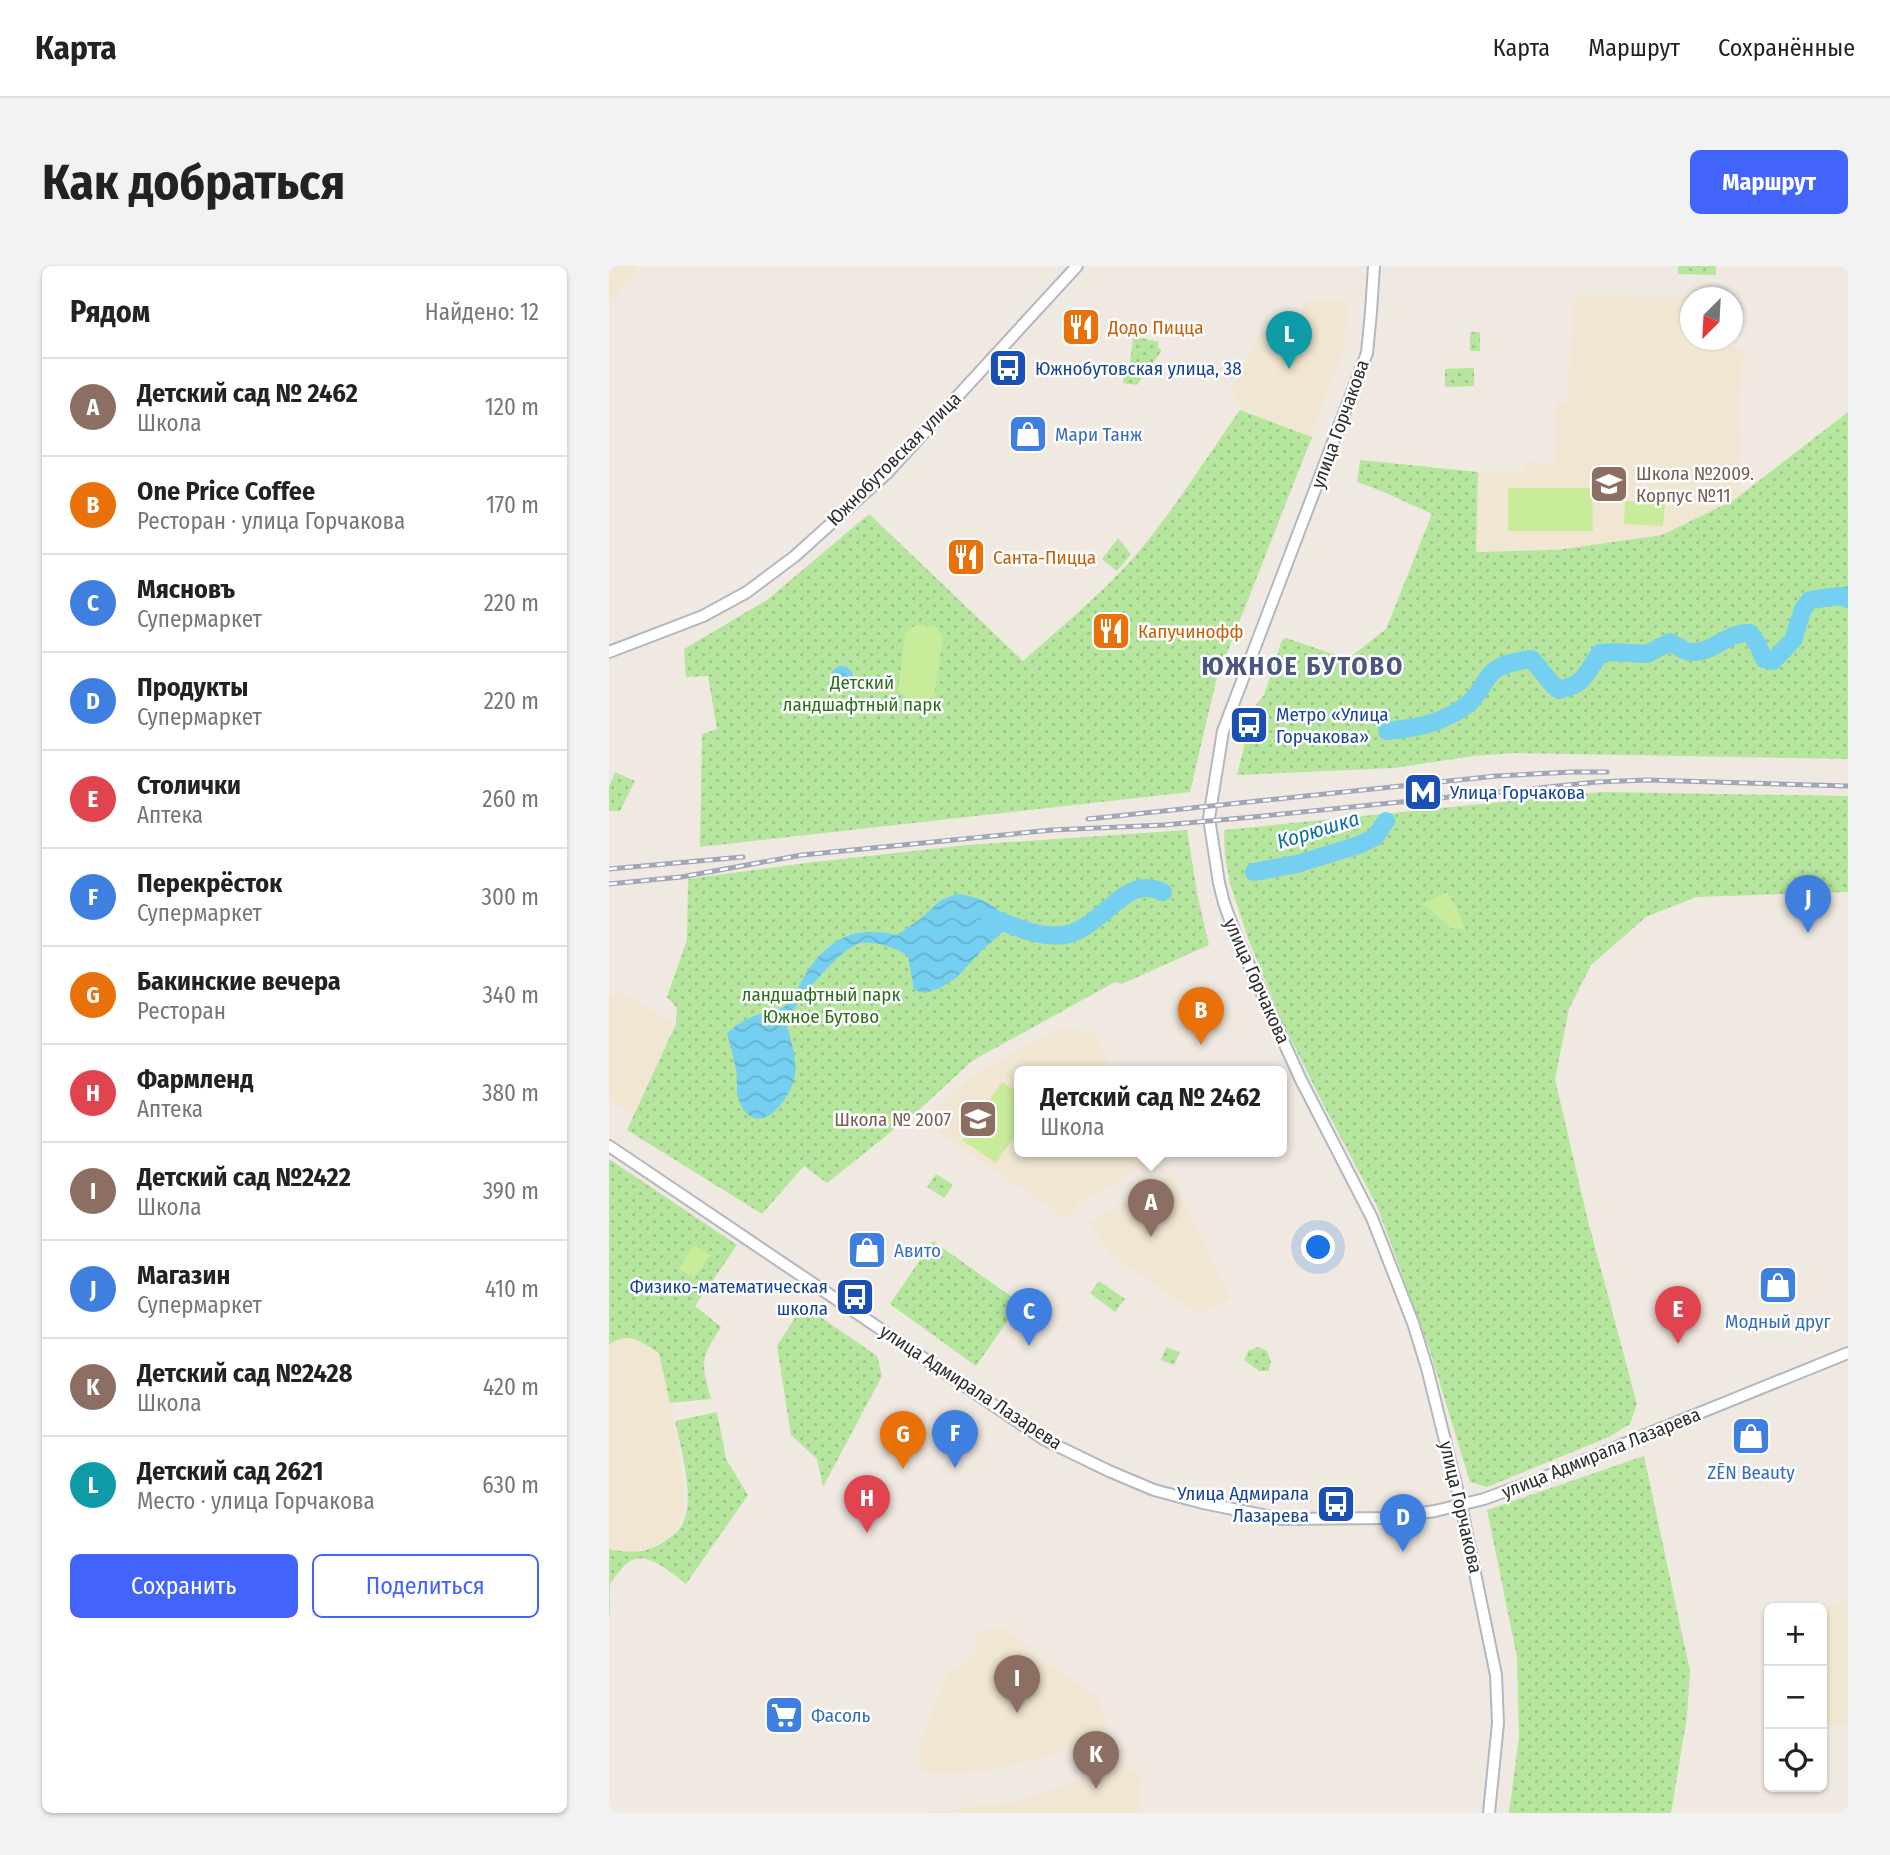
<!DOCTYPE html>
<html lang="ru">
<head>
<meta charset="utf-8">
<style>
  :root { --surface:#fff; --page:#f2f2f2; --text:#222; --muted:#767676; --line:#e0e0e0; --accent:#4264fb }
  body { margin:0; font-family:"Fira Sans Condensed",sans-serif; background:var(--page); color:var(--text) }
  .controls { position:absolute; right:21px; bottom:21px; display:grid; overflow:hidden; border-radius:10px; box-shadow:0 2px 5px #0004 }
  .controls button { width:63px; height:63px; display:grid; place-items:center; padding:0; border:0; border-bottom:2px solid var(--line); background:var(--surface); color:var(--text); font:35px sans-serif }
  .compass { position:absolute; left:1071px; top:21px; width:63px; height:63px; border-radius:50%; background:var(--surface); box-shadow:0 2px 5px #0004; rotate:204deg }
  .you { position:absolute; left:710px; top:982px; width:24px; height:24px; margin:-18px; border:5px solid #fff; border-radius:50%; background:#1a73e8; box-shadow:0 0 0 10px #1a73e833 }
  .badge { display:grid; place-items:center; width:46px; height:46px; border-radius:50%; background:var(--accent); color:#fff; font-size:23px; font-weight:700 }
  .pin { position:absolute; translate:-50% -58px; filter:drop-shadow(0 2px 4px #0008) }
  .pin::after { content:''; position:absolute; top:37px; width:24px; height:21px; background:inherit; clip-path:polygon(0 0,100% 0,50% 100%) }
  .popup { position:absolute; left:405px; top:800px; width:273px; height:91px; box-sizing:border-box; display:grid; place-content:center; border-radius:10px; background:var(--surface); filter:drop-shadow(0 2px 5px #0005); font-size:23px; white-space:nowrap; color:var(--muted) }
  .popup b { font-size:26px; color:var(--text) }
  .popup::after { content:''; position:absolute; left:50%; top:100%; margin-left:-14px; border:14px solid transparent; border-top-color:var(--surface) }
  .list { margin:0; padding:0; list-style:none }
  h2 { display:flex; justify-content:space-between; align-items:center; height:91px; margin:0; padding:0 28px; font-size:30px }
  h2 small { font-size:23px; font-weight:400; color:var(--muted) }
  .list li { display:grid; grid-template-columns:46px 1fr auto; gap:21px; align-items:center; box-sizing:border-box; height:98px; padding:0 28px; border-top:2px solid var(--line) }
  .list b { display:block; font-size:26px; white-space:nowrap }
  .list p { margin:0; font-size:23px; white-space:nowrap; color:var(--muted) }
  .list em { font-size:23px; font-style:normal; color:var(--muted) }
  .actions { display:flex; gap:14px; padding:21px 28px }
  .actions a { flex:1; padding:16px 0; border:2px solid var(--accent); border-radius:10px; text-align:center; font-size:24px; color:var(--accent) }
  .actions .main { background:var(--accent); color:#fff }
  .icon { flex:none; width:38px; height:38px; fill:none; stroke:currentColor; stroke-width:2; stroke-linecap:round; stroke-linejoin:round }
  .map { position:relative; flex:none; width:1239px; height:1547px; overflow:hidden; border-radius:10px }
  header { display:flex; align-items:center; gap:42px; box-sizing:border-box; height:98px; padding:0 35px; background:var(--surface); border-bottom:2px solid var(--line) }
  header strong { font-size:33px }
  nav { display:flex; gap:38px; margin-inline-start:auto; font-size:24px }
  .intro { display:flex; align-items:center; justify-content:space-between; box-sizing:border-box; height:168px; padding:0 42px }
  h1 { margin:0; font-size:49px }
  .button { padding:18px 32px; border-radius:10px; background:var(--accent); color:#fff; font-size:24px; font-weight:700 }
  main { display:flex; gap:42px; padding:0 42px }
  aside { flex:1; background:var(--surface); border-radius:10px; box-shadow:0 2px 5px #0004 }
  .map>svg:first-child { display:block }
</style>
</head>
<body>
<header>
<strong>Карта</strong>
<nav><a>Карта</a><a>Маршрут</a><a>Сохранённые</a></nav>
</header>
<div class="intro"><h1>Как добраться</h1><a class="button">Маршрут</a></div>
<main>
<aside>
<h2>Рядом<small>Найдено: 12</small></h2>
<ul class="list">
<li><span class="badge" style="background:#8d6e63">A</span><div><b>Детский сад № 2462</b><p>Школа</p></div><em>120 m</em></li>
<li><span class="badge" style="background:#e8710a">B</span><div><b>One Price Coffee</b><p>Ресторан · улица Горчакова</p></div><em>170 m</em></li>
<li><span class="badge" style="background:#3f7fe0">C</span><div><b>Мясновъ</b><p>Супермаркет</p></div><em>220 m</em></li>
<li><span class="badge" style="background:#3f7fe0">D</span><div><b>Продукты</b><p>Супермаркет</p></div><em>220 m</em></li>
<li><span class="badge" style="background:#e0444e">E</span><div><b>Столички</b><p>Аптека</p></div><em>260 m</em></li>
<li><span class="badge" style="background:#3f7fe0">F</span><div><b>Перекрёсток</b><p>Супермаркет</p></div><em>300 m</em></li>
<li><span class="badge" style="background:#e8710a">G</span><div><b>Бакинские вечера</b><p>Ресторан</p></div><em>340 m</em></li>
<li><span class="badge" style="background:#e0444e">H</span><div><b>Фармленд</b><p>Аптека</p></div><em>380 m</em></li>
<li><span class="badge" style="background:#8d6e63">I</span><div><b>Детский сад №2422</b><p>Школа</p></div><em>390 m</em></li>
<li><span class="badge" style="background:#3f7fe0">J</span><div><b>Магазин</b><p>Супермаркет</p></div><em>410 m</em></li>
<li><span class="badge" style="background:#8d6e63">K</span><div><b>Детский сад №2428</b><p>Школа</p></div><em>420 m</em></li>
<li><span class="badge" style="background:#0f9aa8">L</span><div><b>Детский сад 2621</b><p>Место · улица Горчакова</p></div><em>630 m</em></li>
</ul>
<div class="actions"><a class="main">Сохранить</a><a>Поделиться</a></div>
</aside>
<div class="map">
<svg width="1239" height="1547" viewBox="0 0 1239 1547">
  <defs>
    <pattern id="park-dots" width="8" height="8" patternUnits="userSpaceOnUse" patternTransform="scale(1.75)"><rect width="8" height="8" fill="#b6e59e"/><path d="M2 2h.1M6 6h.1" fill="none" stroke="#9dc588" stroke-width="1.8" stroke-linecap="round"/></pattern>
    <pattern id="water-waves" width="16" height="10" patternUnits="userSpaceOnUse" patternTransform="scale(1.75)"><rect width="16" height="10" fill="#75cff0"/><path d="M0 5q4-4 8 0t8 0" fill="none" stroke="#66b2ce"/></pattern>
  </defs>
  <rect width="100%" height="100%" fill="#efe9e1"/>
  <path fill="#f0e6d1" d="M0 0H29L0 40Z
    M973 30 1095 31 1082 32V74H1106V81H1128L1132 83 1134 88 1130 140V162L1132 165 1130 230 1125 234 1053 269 948 284 867 286 869 206 914 205 920 196 946 197V140L949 137H958L965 39 966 36Z
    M695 34 739 36 734 85 701 170 633 143 623 123 657 54 691 60Z
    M14 727 67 758 25 849 0 835V729Z
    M450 762 486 767 502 805H411V885H537L535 898 517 911 470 936 458 953 326 864 328 841 364 809Z
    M563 909 621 1033 590 1048 500 987 481 956Z
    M14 1071 32 1076 50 1087 61 1137 76 1233 74 1252 68 1263 43 1282 16 1287 0 1283V1079L7 1074Z
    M1239 1334V1459H1213V1343Z
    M392 1361 426 1384V1388L489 1432 498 1463 435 1492 376 1505 330 1508 312 1504 309 1483 339 1405 351 1402 369 1385 366 1367Z
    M514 1499 533 1511 527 1547H318L410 1535Z"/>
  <path fill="url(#park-dots)" d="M1069 0H1107V9L1069 8Z
    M861 66H871V85H861Z
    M524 70 550 76 549 82 553 84 528 119 514 117 515 105 520 106Z
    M865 102V120L836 121V103Z
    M631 144 703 171 607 415 581 526 91 581 93 468 108 463 99 410 77 411 75 383 158 334 260 248 414 395C449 364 485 334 517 300 560 253 594 196 631 144Z
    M1239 146V493L906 487 864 490 785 502 628 509 644 443 655 429 673 374 677 372 739 393 777 363 823 248 775 226 748 216 751 194 869 206 867 286 948 284 1053 269 1125 234Z
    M509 272 522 288 508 305 493 293Z
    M6 506 26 515 11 545H0V521Z
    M992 526 1239 530V626L1087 631 1037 651 982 699 960 743 946 813 978 951 1028 1138 1021 1158 1000 1171 878 1221 861 1216 822 1088 768 940 713 836 672 753 640 675 621 618 616 590 615 564Z
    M578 564 588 627 600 679 513 718 506 716 363 795 312 842 218 917 195 900 153 948 18 864 67 758 68 742 58 731 78 674 79 613 197 597 358 579Z
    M0 893 128 979 86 1040 112 1061C91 1094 92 1095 102 1133L61 1137 50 1087C33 1076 18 1064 0 1079Z
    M327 908 344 919 335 932 318 921Z
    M324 975 411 1037 367 1100 281 1038Z
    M490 1015 516 1033 506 1046 481 1027Z
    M194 1039 268 1090 273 1110 214 1221 208 1193 182 1169 168 1080Z
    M557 1081 571 1086 565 1099 552 1094Z
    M650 1081 658 1085 662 1096 660 1105H650L635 1094 640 1084Z
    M108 1146 117 1193 139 1229 77 1318C57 1303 31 1277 11 1305 7 1309 3 1314 1 1319 0 1330 2 1341 0 1352V1283C18 1287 37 1288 53 1277 60 1272 69 1267 73 1259 87 1232 72 1183 66 1155Z
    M1035 1190 1081 1405 1078 1450 1062 1547H900L910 1471 908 1391 878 1244Z"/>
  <path fill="#c9ec9a" d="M899 222H983L984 265H899Z
    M1016 235 1056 237 1054 260 1015 258Z
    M307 359 327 361 334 372 325 430C311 437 301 435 289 425L296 366Z
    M838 626 849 645 856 663 842 662 814 638Z
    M393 816 411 828V862L387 897 353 874Z
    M85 979 101 989 85 1013 70 1002Z"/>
  <path fill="url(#water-waves)" d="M1239 320V339L1221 333 1201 334V331Z
    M222 411a11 11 0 1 1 22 0a11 11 0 1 1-22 0Z
    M348 628C371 631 390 639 402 659L373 684 348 711 331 722 316 727 305 724 299 690C288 682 267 675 252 677 232 680 187 737 177 756 181 772 188 792 186 809 183 831 152 873 133 841 126 829 129 817 127 804 125 792 121 779 118 767 129 758 138 752 151 748 160 746 169 746 176 740 184 734 188 721 194 713 199 705 205 694 213 687 235 665 259 663 288 669L310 654 332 634Z"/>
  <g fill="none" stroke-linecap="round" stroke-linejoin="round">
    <path stroke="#75cff0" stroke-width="18" d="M778 465C808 462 835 457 859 438 870 429 877 410 886 404 895 397 910 395 922 393 933 403 938 415 950 424 977 418 976 408 991 387L1005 386 1038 388 1061 376C1067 379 1075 386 1081 386 1104 388 1119 365 1141 367L1149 379 1155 393 1164 395 1184 374 1194 343 1201 334 1231 330 1239 333
      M645 606 688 598 750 579 766 571 777 555
      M381 651C404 660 429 672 455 669 488 664 510 621 538 622 543 622 549 624 554 626"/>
    <g stroke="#b4b7c1" stroke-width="14">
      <path id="secondary" d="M765 0 762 46 758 87 614 465 600 552 610 617 615 637 627 670 691 812 763 952 804 1057 818 1102 852 1239 887 1409 889 1457 880 1547
        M0 386 94 350 138 326 186 290 278 207 468 0
        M0 880 436 1174 500 1205 545 1224 594 1237 673 1253 777 1252 826 1245 875 1233 936 1211 1046 1165 1239 1087"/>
    </g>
    <use href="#secondary" stroke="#fff" stroke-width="10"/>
    <g stroke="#a3a6b8" stroke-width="5">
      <path id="rail" d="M479 553 887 510 963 506H998
        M0 603 134 591
        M0 618 72 611 193 589 443 564 555 559 644 551 988 516 1038 514 1239 520"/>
    </g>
    <use href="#rail" stroke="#fff" stroke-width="2.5" stroke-dasharray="8" stroke-linecap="butt"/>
  </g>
  <defs>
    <g id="restaurant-square" transform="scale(2.0125)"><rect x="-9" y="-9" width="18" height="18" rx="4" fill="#e8710a" stroke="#fff"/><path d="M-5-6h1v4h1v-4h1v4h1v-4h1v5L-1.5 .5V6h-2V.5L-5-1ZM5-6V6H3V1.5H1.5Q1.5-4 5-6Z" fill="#fff"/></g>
    <g id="bus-square" transform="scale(2.0125)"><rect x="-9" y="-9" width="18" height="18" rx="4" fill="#1a4fb4" stroke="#fff"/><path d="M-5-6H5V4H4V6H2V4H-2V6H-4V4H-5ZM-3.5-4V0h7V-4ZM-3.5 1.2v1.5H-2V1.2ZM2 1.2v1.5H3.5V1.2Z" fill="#fff"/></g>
    <g id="shop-square" transform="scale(2.0125)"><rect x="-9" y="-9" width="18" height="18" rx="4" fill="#3f7fe0" stroke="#fff"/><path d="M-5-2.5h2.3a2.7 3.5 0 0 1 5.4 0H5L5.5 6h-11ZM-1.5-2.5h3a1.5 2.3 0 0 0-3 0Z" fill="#fff"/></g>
    <g id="school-square" transform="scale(2.0125)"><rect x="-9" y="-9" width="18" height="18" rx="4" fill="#8d6e63" stroke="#fff"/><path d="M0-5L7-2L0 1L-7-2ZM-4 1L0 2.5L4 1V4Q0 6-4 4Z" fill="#fff"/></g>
    <g id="metro-square" transform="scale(2.0125)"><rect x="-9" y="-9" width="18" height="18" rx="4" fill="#1a4fb4" stroke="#fff"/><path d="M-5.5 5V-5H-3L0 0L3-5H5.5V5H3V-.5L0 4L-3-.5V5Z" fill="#fff"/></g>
    <g id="supermarket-square" transform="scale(2.0125)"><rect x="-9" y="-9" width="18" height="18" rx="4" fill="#3f7fe0" stroke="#fff"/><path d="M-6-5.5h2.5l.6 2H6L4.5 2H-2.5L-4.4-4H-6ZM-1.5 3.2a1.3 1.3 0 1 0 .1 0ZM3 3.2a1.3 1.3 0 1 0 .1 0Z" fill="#fff"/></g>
  </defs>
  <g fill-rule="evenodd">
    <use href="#restaurant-square" x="472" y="61"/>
    <use href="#bus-square" x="399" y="102"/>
    <use href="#shop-square" x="419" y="168"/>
    <use href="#school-square" x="1000" y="218"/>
    <use href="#restaurant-square" x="357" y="291"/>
    <use href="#restaurant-square" x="502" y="365"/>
    <use href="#bus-square" x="640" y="459"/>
    <use href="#metro-square" x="814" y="526"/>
    <use href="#school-square" x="369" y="853"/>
    <use href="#shop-square" x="258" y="984"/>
    <use href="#shop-square" x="1169" y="1019"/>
    <use href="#bus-square" x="246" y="1031"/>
    <use href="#shop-square" x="1142" y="1170"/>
    <use href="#bus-square" x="727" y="1238"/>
    <use href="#supermarket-square" x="175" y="1449"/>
  </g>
  <g text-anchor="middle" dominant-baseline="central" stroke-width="5" stroke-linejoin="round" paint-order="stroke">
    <g font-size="19" fill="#c56008" stroke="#fff" text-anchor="start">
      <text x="499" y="61">Додо Пицца</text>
      <text x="384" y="291">Санта-Пицца</text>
      <text x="529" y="365">Капучинофф</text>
    </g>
    <g font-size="19" fill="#164399" stroke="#fff" text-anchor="start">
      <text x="426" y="102">Южнобутовская улица, 38</text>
      <text x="667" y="448">Метро «Улица<tspan x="667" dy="22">Горчакова»</tspan></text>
      <text x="841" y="526">Улица Горчакова</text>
      <text x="219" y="1020" text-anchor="end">Физико-математическая<tspan x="219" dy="22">школа</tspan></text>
      <text x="700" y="1227" text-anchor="end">Улица Адмирала<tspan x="700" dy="22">Лазарева</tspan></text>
    </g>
    <g font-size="19" fill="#2e2e2e" stroke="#fff">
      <text transform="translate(731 158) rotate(-70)">улица Горчакова</text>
      <text transform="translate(285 193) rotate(-45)">Южнобутовская улица</text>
      <text transform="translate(648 715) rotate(66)">улица Горчакова</text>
      <text transform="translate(362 1121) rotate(33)">улица Адмирала Лазарева</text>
      <text transform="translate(992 1187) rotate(-22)">улица Адмирала Лазарева</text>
      <text transform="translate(852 1241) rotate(77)">улица Горчакова</text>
    </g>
    <g font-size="19" fill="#366cbe" stroke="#fff" text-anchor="start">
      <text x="446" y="168">Мари Танж</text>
      <text x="285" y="984">Авито</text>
      <text x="1169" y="1055" text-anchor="middle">Модный друг</text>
      <text x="1142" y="1206" text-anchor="middle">ZĒN Beauty</text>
      <text x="202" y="1449">Фасоль</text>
    </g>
    <g font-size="19" fill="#785e54" stroke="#fff" text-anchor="start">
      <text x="1027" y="207">Школа №2009.<tspan x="1027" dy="22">Корпус №11</tspan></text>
      <text x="342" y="853" text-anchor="end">Школа № 2007</text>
    </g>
    <g font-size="19" fill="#2c6e1b" stroke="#fff">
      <text x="253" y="416">Детский<tspan x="253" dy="22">ландшафтный парк</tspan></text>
      <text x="212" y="728">ландшафтный парк<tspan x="212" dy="22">Южное Бутово</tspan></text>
    </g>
    <g font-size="21" font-style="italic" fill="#0d6fa3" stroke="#fff">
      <text transform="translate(709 564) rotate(-17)">Корюшка</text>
    </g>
    <g font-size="26" font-weight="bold" letter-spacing="2" fill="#4d5680" stroke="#fff">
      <text x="694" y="400">ЮЖНОЕ БУТОВО</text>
    </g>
  </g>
</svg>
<div class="controls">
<button>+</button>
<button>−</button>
<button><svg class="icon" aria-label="locate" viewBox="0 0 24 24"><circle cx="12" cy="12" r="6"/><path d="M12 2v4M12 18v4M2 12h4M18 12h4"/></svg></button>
</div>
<svg class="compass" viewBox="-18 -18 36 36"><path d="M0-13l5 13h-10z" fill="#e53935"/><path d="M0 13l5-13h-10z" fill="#767676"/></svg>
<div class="you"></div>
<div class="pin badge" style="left:542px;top:971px;background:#8d6e63">A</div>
<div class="popup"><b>Детский сад № 2462</b>Школа</div>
<div class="pin badge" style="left:592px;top:779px;background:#e8710a">B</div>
<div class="pin badge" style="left:420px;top:1080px;background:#3f7fe0">C</div>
<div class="pin badge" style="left:794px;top:1286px;background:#3f7fe0">D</div>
<div class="pin badge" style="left:1069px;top:1078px;background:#e0444e">E</div>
<div class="pin badge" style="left:346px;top:1202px;background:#3f7fe0">F</div>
<div class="pin badge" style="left:294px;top:1203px;background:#e8710a">G</div>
<div class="pin badge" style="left:258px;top:1267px;background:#e0444e">H</div>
<div class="pin badge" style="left:408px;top:1447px;background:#8d6e63">I</div>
<div class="pin badge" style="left:1199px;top:667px;background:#3f7fe0">J</div>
<div class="pin badge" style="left:487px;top:1523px;background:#8d6e63">K</div>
<div class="pin badge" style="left:680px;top:103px;background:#0f9aa8">L</div>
</div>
</main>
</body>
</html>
